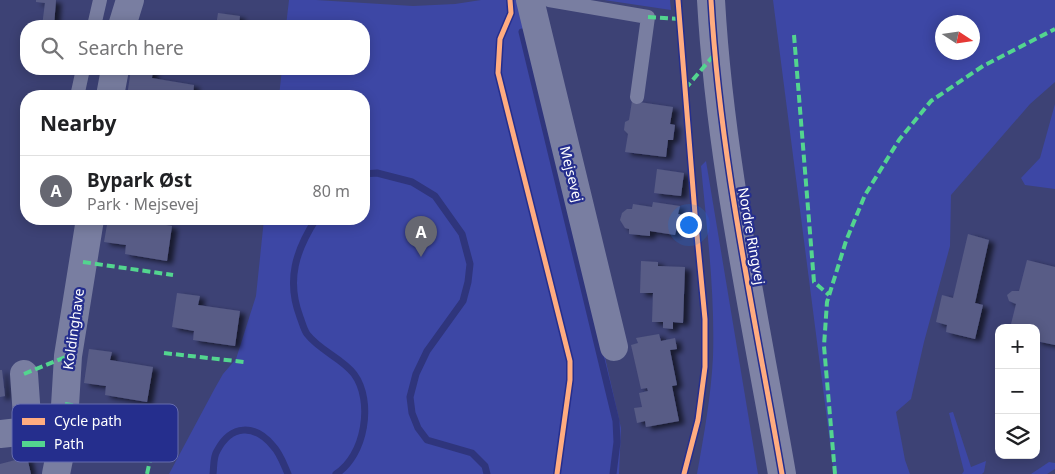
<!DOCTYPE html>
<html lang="en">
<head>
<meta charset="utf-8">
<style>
  :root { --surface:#fff; --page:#f2f2f2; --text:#202124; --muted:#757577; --line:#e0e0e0; --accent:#666771 }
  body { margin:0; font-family:"Noto Sans",sans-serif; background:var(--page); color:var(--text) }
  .controls { position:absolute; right:15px; bottom:15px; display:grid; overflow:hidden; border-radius:10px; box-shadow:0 2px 12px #0003 }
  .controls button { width:45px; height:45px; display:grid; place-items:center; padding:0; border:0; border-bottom:1px solid var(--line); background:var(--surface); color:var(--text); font:25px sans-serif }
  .compass { position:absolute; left:935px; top:15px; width:45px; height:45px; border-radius:50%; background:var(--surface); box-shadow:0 2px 12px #0003; rotate:102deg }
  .you { position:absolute; left:688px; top:224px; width:18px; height:18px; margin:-12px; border:4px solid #fff; border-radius:50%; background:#1a73e8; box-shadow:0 0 0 8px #1a73e833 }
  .badge { display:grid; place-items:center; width:32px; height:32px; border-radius:50%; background:var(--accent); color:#fff; font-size:16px; font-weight:700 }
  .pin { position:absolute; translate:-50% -41px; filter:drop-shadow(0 1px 2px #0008) }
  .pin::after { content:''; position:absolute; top:26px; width:18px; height:15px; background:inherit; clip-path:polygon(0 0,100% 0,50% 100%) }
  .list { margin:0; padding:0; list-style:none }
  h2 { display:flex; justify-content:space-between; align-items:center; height:65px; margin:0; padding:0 20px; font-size:21px }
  h2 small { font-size:16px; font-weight:400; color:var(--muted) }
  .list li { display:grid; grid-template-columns:32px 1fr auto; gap:15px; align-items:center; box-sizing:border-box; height:70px; padding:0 20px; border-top:1px solid var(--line) }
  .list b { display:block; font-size:19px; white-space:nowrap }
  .list p { margin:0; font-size:16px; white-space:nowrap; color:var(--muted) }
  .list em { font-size:16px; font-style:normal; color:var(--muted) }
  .icon { flex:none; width:28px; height:28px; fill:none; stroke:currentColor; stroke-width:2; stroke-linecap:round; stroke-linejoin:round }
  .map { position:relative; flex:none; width:1055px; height:474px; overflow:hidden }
  .search { position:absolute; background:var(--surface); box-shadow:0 2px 12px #0003; left:20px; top:20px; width:350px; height:55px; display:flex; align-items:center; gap:12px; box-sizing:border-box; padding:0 18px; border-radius:20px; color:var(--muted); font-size:19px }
  .panel { position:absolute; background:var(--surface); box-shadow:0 2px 12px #0003; left:20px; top:90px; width:350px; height:135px; border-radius:20px }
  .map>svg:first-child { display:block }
</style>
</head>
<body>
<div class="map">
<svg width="1055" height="474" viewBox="0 0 1055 474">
  <defs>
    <filter id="shadow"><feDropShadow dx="5.5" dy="3" stdDeviation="2.5" flood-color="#0009"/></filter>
  </defs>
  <rect width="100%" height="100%" fill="#3d4275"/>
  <path fill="#3d47a5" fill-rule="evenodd" d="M289 0H316L413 6 455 4 481 0H524L621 428 619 474H169L215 388 223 374 236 359 256 296 264 219H364V96H279L282 69H364V26H286Z
    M604 0H670L671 10Z
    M773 0H1055V82L1030 104 951 195 950 246 924 342 911 399 896 412 905 460 910 474H834ZM942 22H972V52H942Z
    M1055 104V189L1025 185 1021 178 1040 158Z
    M706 161 758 474H697C704 435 711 396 713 357 715 293 707 230 701 166Z
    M953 412 971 467 986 461 984 472 982 474H962L964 471 949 413Z
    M1049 462 1055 463V469L1047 474H1031Z"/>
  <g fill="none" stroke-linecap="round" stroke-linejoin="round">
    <path stroke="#2f357c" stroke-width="7" d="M522 32 616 421 617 442 613 474
      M364 174 377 173 412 182 435 196 462 234 470 264 468 282 463 301 427 351 416 374 410 397 412 413 418 428 427 440 472 453 485 466 487 474
      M316 219C296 250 286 280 300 317 302 322 304 330 307 334 320 351 342 358 354 374 374 401 365 456 336 474
      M213 474C214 467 213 457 217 451 231 424 255 424 273 446 280 453 284 465 288 474"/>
  </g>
  <path fill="#585c86" filter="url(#shadow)" d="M36 0H56L54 26H42L45 3 36 2Z
    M218 13 240 16 239 25 243 26H216Z
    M131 69 153 70 152 78 194 85 193 96H127Z
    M632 101 673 107 670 124 675 125 673 140H668L666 157 625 152 628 134 624 130 625 122 629 120Z
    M657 169 684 173 681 196 654 193Z
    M653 202 680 206 678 214 684 215 682 228 677 227 675 235 650 231V236L629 234V229L625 228 620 220 622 213 627 209H632L633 204 652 207Z
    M108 219H130L172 226 167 261 125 254 126 245 104 242Z
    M968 234 989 240 975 303 983 305 975 339 946 332 947 325 936 322 942 295 953 298Z
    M1027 260 1055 267V345L1036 341V328H1010L1016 304 1009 301 1007 295 1012 291H1019Z
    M641 261 658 262V266L685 267 683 323 673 322V329L663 328V322H652L653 293H640Z
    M177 293 200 296 198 305 240 311 235 346 193 340 194 331 172 327Z
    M659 334 661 341 675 338 677 349 670 350 677 385 672 386 679 421 646 427 645 421 637 423 634 408 642 407 639 393 648 391 647 388 641 389 631 345 638 343 636 338Z
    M89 349 112 352 110 360 153 367 147 402 105 395 106 386 84 383Z
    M0 370H2L5 396 0 397Z
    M27 457 31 474H0V464Z"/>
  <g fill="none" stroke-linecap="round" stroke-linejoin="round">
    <path stroke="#797ea1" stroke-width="14" d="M549 0 648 17 637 97
      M94 26 100 0
      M78 92 83 69"/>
    <path stroke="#797ea1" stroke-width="28" d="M530 0 614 347
      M122 26 130 0
      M110 96 115 69
      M0 434 28 431 24 374
      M63 439 153 447
      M56 474 63 439 68 356 90 219"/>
    <path stroke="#7f83a5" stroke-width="28" d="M711 0C720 160 755 317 782 474"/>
    <path stroke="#53d58f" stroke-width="4" stroke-dasharray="8 4" stroke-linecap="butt" d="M648 17 680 19
      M794 35 814 282 829 295
      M685 89 714 55
      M253 219 266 221
      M83 262 173 275
      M164 353 244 362
      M24 374 68 356
      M65 404 156 418
      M147 474 153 447
      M835 474 824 346 827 302 846 241 865 195 899 140 931 101 983 66 1055 29"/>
    <g stroke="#252e8d" stroke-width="8">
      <path id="cycleway" d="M510 0 511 13 500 39 498 73 570 361V380L557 474
        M678 0 695 214 705 319V367L698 420 684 474
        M711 0C720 160 755 317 782 474"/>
    </g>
    <use href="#cycleway" stroke="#ffac80" stroke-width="5"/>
  </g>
  <g text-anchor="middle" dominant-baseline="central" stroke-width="4.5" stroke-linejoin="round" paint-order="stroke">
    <g font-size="14" fill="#fff" stroke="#252e8d">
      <text transform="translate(572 174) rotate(76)">Mejsevej</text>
      <text transform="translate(752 236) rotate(80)">Nordre Ringvej</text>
      <text transform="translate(73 329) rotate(-82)">Koldinghave</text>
    </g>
  </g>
  <rect x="12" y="404" width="166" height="58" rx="8" fill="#252e8d" stroke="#666daf" stroke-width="1"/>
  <rect x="22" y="418" width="23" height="7" fill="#ffac80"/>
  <rect x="22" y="441" width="23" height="6" fill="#53d58f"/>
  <g font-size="14" fill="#fff">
    <text x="54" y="426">Cycle path</text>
    <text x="54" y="449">Path</text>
  </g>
</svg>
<div class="controls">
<button>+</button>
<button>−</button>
<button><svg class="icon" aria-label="layers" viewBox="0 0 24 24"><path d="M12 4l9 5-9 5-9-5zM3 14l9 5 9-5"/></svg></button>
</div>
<svg class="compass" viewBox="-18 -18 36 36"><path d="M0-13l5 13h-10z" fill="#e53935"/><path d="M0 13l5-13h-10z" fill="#757577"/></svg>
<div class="you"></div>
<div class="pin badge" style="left:421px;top:257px">A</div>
<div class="search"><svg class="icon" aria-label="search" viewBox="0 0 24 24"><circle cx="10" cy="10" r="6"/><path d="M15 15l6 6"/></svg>Search here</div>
<section class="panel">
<h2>Nearby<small></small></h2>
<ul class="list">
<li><span class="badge">A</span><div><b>Bypark Øst</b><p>Park · Mejsevej</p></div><em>80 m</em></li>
</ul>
</section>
</div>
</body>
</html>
